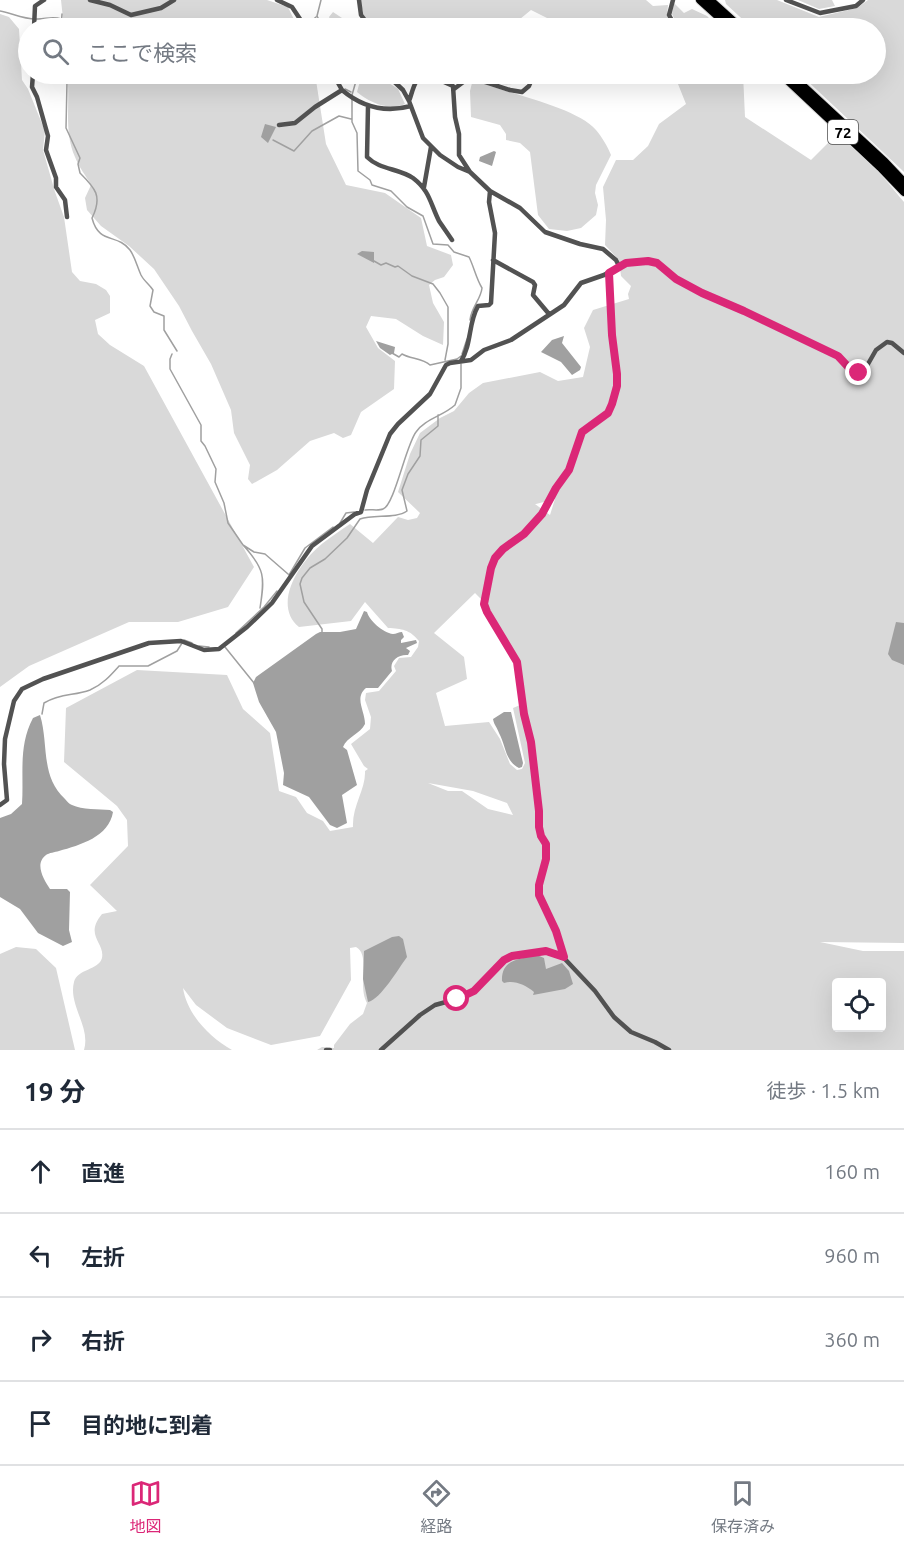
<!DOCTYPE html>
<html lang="ja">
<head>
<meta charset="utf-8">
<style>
  :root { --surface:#fff; --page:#f2f2f3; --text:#1f2937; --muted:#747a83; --line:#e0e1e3; --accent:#db2777 }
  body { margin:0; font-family:Ubuntu,"Noto Sans JP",sans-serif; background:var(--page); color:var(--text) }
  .controls { position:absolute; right:18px; bottom:18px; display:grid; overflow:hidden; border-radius:6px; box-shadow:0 6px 24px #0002 }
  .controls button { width:54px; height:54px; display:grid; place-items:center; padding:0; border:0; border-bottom:2px solid var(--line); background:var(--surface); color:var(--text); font:30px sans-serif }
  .stop { position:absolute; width:18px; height:18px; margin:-14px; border:4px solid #db2777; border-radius:50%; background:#fff }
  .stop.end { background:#db2777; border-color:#fff; box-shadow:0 2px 6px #0008 }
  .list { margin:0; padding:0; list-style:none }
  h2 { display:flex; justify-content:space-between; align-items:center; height:78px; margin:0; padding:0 24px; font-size:26px }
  h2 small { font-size:20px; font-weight:400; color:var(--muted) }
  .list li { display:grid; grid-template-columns:39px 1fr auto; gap:18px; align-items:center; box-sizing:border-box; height:84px; padding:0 24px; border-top:2px solid var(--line) }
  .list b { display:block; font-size:22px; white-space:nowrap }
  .list em { font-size:20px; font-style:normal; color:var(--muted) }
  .icon { flex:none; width:33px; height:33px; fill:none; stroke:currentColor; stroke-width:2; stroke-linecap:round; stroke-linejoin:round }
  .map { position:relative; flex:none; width:904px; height:1050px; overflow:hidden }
  .search { position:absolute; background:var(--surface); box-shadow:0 6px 24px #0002; left:18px; right:18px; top:18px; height:66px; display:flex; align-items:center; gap:15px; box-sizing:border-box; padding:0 21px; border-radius:33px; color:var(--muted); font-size:22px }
  .sheet { height:414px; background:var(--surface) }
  nav { display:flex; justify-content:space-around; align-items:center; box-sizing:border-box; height:84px; border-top:2px solid var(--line); background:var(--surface); font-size:16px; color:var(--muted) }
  nav a { display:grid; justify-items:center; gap:3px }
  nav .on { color:var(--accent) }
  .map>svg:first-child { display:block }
</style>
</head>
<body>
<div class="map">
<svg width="904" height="1050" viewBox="0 0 904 1050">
  <rect width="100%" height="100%" fill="#fff"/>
  <path fill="#d9d9d9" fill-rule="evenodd" d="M61 0H267L288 7 298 28H64Z
    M358 0H646L653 6 668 5 667 16 673 28H567L531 10 509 28H359L363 11Z
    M725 0H777L819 17 857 8 868 0H904V172L800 74H876V28H752L726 4Z
    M798 0H832L835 6 819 9Z
    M674 3 684 13 692 9 707 16 719 28H679L672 14Z
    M333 12 357 28H333L329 17Z
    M0 14 9 17 19 29 22 80 28 89 45 131 43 150 55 192 64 217 72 272 80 281 96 284 106 290 110 296V313L95 320 98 334 110 345 144 366 254 567 228 607 178 622H129L29 666 0 687Z
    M67 74H315L326 144 346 185 385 193 421 218 427 246 451 255 453 265 444 277 435 280 429 285 433 303 444 322 443 345 423 336 396 319 371 316 366 327 378 348 395 361 394 389 361 412 351 435 343 438 334 433 310 441 277 470 252 484 248 479 250 465 234 433 231 410 211 364 192 331 179 306 154 269 129 246 101 226 87 210 85 198 91 185C86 176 79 167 75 157 63 130 71 101 67 74Z
    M353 74H380L383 79 398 89 405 104C389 111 370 103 357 92L360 81Z
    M480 74H524V79C511 89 491 84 480 74Z
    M674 74H743L745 117 811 160 835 136C863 150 884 178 904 202V351L901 353 904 356V943L820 942 863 951H904V1050H317L322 1047 334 1048V1045L350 1024 363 1014 367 1003C357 986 371 955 356 947L350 948 351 980 320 1036 271 1045 227 1028 196 1005 183 988C187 1014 209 1037 232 1050H84C91 1027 68 1005 74 982 77 969 99 970 102 958 105 942 84 936 102 914L117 911 90 885 128 846 127 820 117 806 64 762 66 708 137 670 227 675 243 709 270 733 279 791 296 797 307 813 323 821 330 831 353 827C352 806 366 789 365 771L368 769 364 766 351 744 370 729 371 717 365 700 366 693 379 691 396 671 394 666 399 658 411 657 418 647 419 641C409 629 402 629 388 628L365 602 351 621 299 627C271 604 301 560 323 543 332 536 341 530 350 524L373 543 398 517 408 520 417 518 420 513 398 492 410 454 420 433 440 418 454 411 469 393 483 383 540 372 558 381 583 377 590 347 584 328 593 310 629 299 628 294 631 286 621 276 619 260 605 245 606 220 603 187 616 160H633L648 146 659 124 686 104ZM555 499 550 515 535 504H536ZM475 593 486 604 489 612 516 655 525 703 513 708 525 763 522 769 517 770 510 764 500 739 489 722 445 726 436 693 467 679 464 657 434 633ZM428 783 473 791 507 803 513 815 488 809 462 791H448ZM836 982H882V1028H836Z
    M479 82C509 94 576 107 596 130 602 137 608 147 611 155L596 185 595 193 598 205 596 215 581 228 567 231 549 229 538 215 530 152 520 143 506 140V134L500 125 471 117 470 91 472 83Z
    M16 947 36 949 56 968 75 1050H0V954Z"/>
  <path fill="#a0a0a0" d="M265 124 276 127 268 143 261 137Z
    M494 151 496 152 492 166 479 161 480 157Z
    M362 251 374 252V263L357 254Z
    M564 336 562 343 581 367 580 370 572 375 561 362 541 352 552 340Z
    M376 341 395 347 394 353 390 355 380 348Z
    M364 611 367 612C369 620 383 633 393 634 396 634 399 632 402 632L404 637 401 640V643L416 640 417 643 406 648 410 651 408 655C398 654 389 661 392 671L378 688H366C354 698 365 711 365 724 360 734 347 737 343 747L347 750 357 785 342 795 347 823 337 828 330 825 309 797 283 785 284 773 276 732 259 702 253 683 256 677 316 634 320 632H340L356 629Z
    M896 622 904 623V665L892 660 888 654Z
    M504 712H511L523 763 522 767 519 768C505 761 506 746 499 733 497 727 494 725 493 719Z
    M40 715C49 744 40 776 65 799 67 801 69 804 72 805 82 810 99 809 110 810L113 812C109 837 80 845 59 851 55 852 49 853 46 855 34 864 44 880 50 889H67L70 892 69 930 72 942 63 946 38 933 20 909 0 897V818L11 814 22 804C24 774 18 746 33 718Z
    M399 936 403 939 407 957C398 969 381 999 368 1002L363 979 364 951 392 937Z
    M537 955 544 958 546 969 562 963 569 971 573 984 565 989 533 995 534 992C525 985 515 980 504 983L502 981C501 959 520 959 537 955Z"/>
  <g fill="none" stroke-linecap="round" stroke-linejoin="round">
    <path stroke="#a0a0a0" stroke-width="1.5" d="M321 0 317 16 323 27 327 25 331 28
      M0 11C12 13 24 20 38 19 46 19 53 16 61 19
      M307 25 316 17
      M61 28 62 14
      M64 74 67 82 66 128 80 158 78 164 80 173C95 188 103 196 92 218 99 245 117 233 130 250 135 257 137 266 141 275 144 281 149 284 153 290L150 306 154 312 164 316V330L177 351
      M348 74 356 81 352 95
      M345 89 351 92
      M352 99V122L357 133 358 171 370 180 372 185 391 191 407 207 423 216 433 244 448 245 454 252 469 257C474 267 476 278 482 288 481 299 471 308 470 320
      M273 140 294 151 312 131 339 116 351 119
      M374 261 381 265 386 263 395 267 398 266 412 276 433 284 440 293 448 307V344L445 360
      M392 353 399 357 402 354C410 359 423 358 430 365L457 359 461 356
      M172 354 170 359V369L201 425V441L205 446 216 469 215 482 224 503 228 523 243 545 254 552 265 554 288 574
      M462 354 467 339
      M365 510C370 509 379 511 383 509 394 506 406 445 416 432 425 419 443 416 455 405L461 388V364
      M340 523 346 513 354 512
      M243 545C265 569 265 577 260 608
      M289 575 305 548 333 527
      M236 633 264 607 277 591
      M322 634V629L304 602 300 584 302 578 310 568 325 559 347 538 360 519C374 514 396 519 407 511L402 490 408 474 420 456 421 440 438 426V415
      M199 646 209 647
      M225 647 254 683
      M42 714 44 703C61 693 74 696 90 690 102 685 110 676 119 666H148L177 651 184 640 192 643"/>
    <g stroke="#dbdbdb" stroke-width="10">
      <path id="primary" d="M700 0 731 28
        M710 0 741 28
        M781 74 880 167 904 192
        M790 74 885 162 904 182"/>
    </g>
    <path stroke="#525252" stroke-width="4.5" d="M90 0 110 5 131 15 161 8 174 0
      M277 0 292 7 306 28
      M359 0 361 15 371 28
      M673 0 669 15 676 28
      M786 0 820 13 856 6 863 0
      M34 28 35 6 44 0
      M33 74 32 87 37 97 48 136 46 150 56 178V187L65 200 67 217
      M333 74 342 90
      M386 74 403 90 409 101 423 138 440 155 458 167 470 172 490 191 520 208 545 232 580 244 603 249 616 260 619 266
      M586 74 604 77 617 74
      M454 89 470 77 510 90 522 92 529 86 534 74
      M409 101C413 91 414 77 426 74L453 86 455 117 459 134V155L470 172
      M368 106 367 157C380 170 398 168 413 178 430 191 430 203 439 221 443 227 448 234 452 240
      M279 125 295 123 315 107 342 90C362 107 385 113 411 106
      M424 187 431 147
      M493 260 533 282 535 285 533 295 549 314
      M461 361C472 344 468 323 478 306L489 305 491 303 495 233 489 202 490 191
      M0 805 7 800 4 764 5 739 14 701 22 689 43 679 149 643 181 641 204 650 219 649 247 627 272 603 312 546 355 514 361 512 367 490 390 434 398 424 430 394 446 365 450 363 471 360 484 350 511 340 564 305 581 283 604 275 625 263 648 261 657 263 676 279 702 293 744 311 838 356 852 371H864L876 350 887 342 892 343 904 353
      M563 957 556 931 539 895V885L546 859 545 844 541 836 539 827V811L531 742 524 714 517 662 487 612 484 604 491 568 495 558 503 549 523 534 542 514 556 487 569 470 582 432 607 413 613 404 617 386V374L612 335 609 273
      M326 1050H330
      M381 1050 420 1015 435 1005 457 999 474 991 504 960 512 956 546 951 563 957 595 991 614 1017 631 1032 655 1042 669 1050"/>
    <use href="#primary" stroke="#000" stroke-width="8"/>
  </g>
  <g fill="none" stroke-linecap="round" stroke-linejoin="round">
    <path stroke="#db2777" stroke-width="8" d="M457 999 474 991 504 960 512 956 546 951 564 957 556 931 539 895V885L546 859V844L541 836 539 827V811L531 742 524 714 517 662 487 612 484 604 491 568 495 558 503 549 524 534 542 514 556 488 569 470 582 432 608 413 612 404 617 386V374L612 335 609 273 626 263 648 261 657 263 676 279 702 293 744 311 838 356 852 371 859 373"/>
  </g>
  <g text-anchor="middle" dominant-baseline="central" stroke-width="6" stroke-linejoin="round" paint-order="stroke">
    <rect fill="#fff" stroke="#4c4c4c" stroke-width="1.5" x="828" y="120" width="30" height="24" rx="4.5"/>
    <g font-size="15" font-weight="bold" fill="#000">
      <text x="843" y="132">72</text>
    </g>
  </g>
</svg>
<div class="controls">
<button><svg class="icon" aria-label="locate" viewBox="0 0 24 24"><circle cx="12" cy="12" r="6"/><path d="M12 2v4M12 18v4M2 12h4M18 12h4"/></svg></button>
</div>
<div class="stop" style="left:457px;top:999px"></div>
<div class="stop end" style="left:859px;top:373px"></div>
<div class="search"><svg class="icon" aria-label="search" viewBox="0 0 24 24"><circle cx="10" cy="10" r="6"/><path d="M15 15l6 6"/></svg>ここで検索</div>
</div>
<section class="sheet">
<h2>19 分<small>徒歩 · 1.5 km</small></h2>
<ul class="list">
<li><svg class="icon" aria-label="ahead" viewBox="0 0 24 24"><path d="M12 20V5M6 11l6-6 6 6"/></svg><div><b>直進</b></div><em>160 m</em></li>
<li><svg class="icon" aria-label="left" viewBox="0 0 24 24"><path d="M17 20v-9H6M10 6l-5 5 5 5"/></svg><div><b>左折</b></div><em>960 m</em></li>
<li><svg class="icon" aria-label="right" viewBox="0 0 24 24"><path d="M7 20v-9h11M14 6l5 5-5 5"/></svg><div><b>右折</b></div><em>360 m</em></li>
<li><svg class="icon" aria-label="arrive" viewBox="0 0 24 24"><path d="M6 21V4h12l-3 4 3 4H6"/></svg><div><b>目的地に到着</b></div></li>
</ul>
</section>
<nav>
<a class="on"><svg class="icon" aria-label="map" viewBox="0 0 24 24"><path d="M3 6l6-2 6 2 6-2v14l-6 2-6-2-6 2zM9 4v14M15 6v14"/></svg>地図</a>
<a><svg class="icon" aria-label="directions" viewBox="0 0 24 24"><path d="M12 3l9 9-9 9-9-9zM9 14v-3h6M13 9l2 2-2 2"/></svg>経路</a>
<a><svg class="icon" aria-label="saved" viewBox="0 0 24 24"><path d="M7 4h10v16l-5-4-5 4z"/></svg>保存済み</a>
</nav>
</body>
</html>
